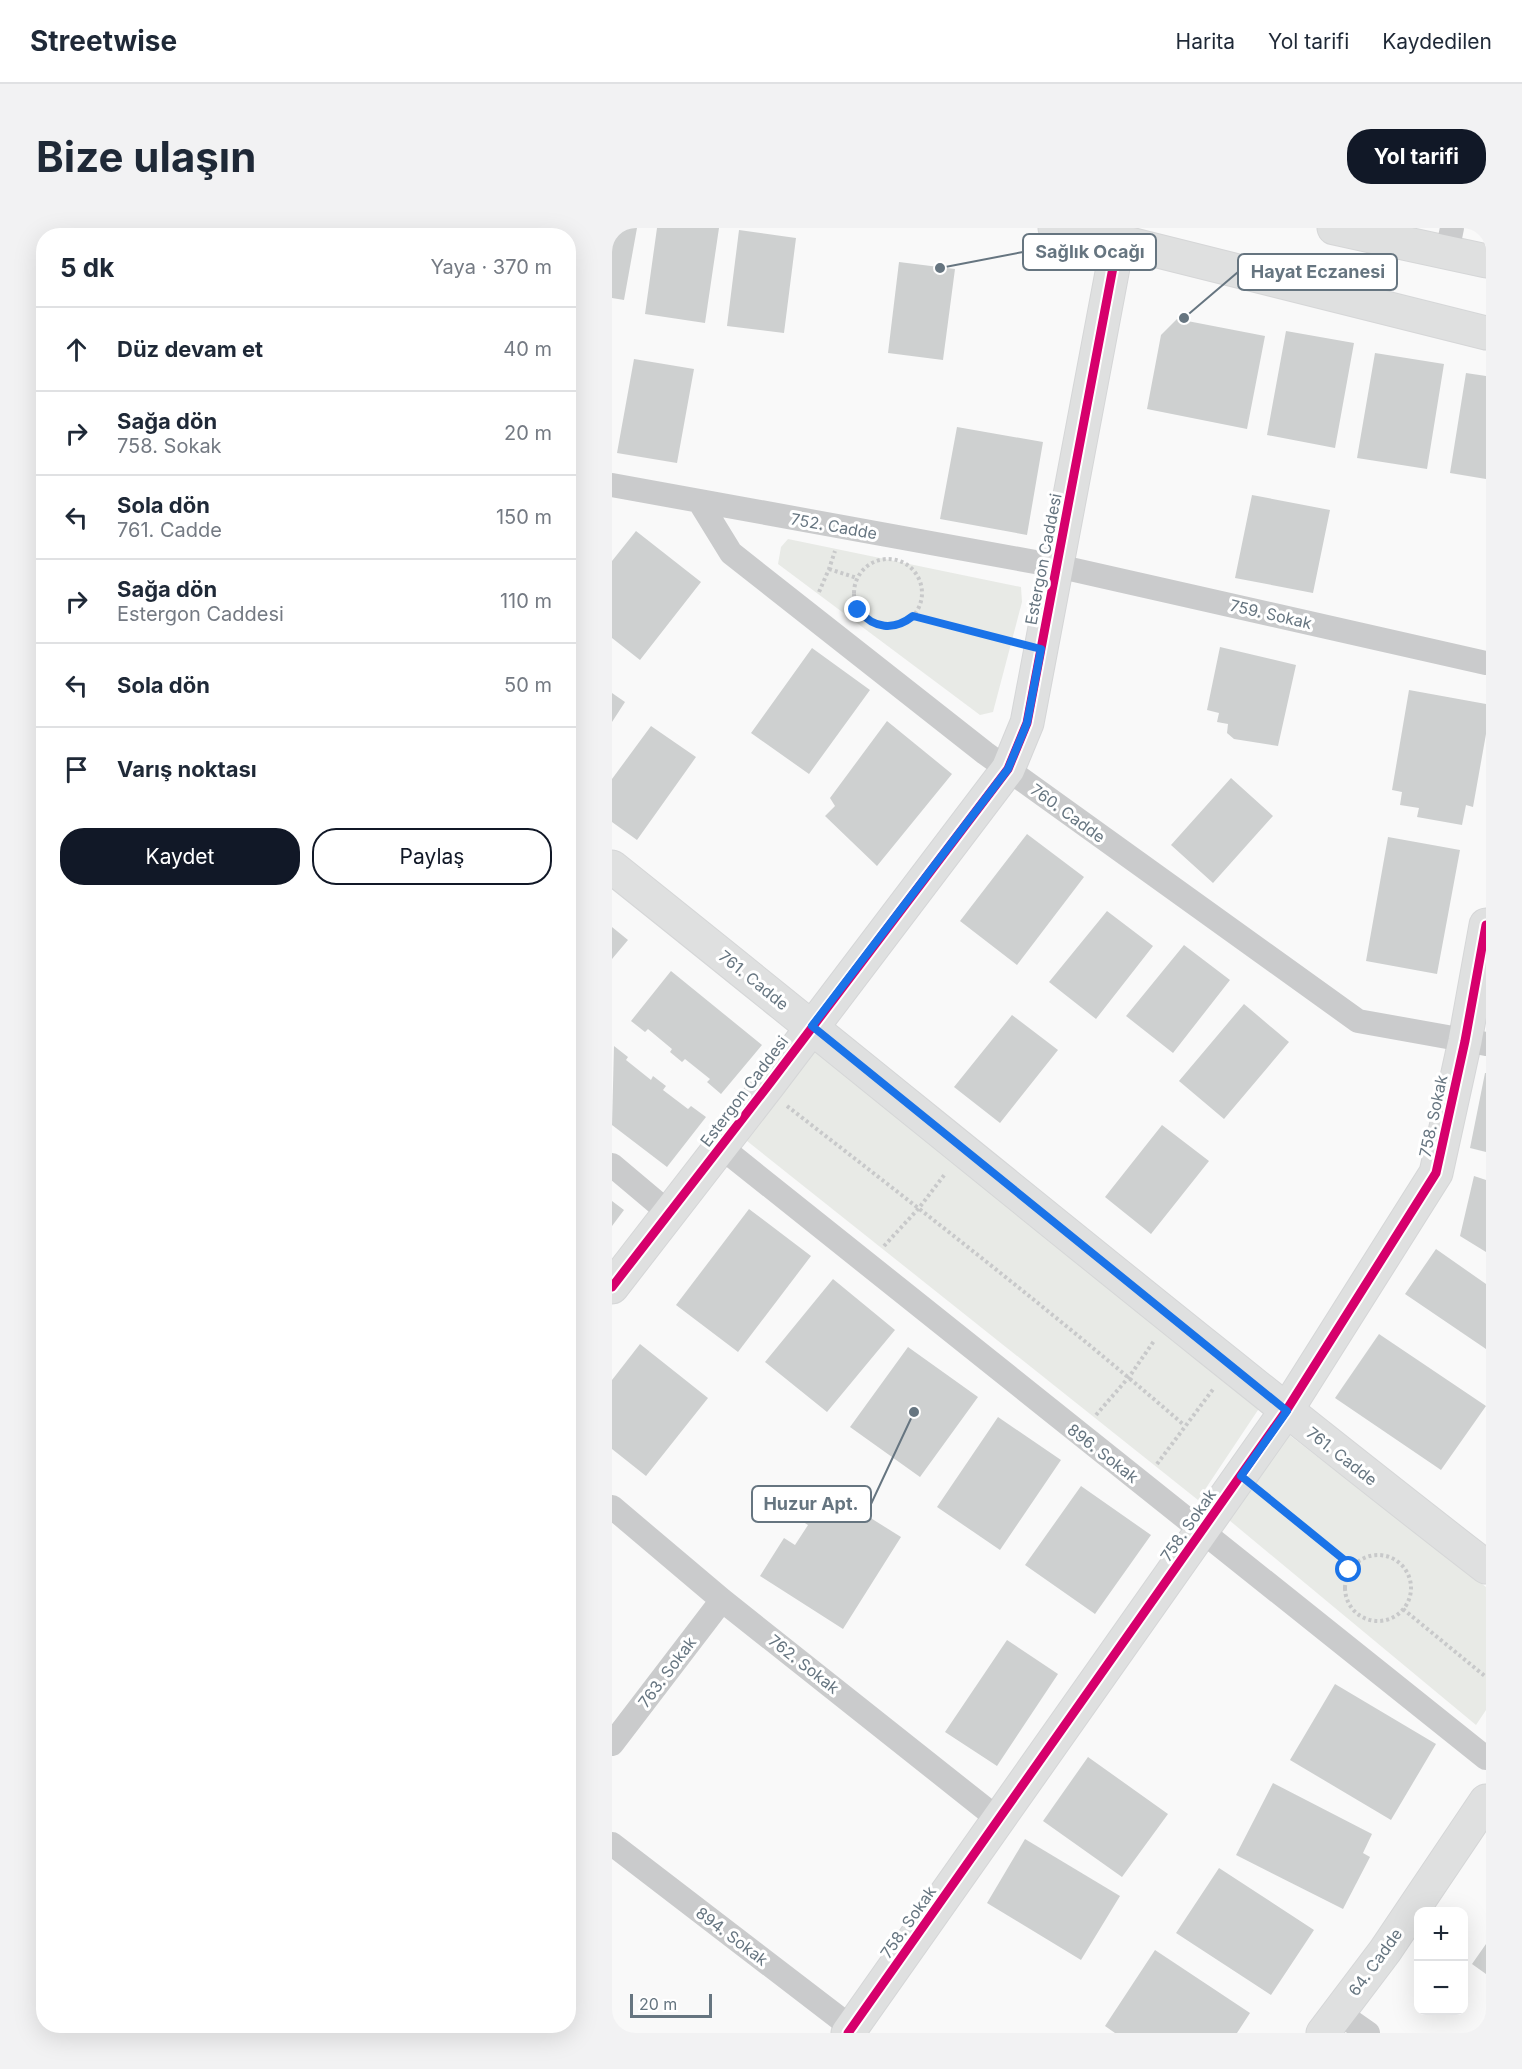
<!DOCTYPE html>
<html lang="tr">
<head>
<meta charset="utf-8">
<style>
  :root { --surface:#fff; --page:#f2f2f3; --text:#1f2937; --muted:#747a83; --line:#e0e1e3; --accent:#111827 }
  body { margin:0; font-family:Inter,sans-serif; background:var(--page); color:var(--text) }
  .controls { position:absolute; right:18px; bottom:18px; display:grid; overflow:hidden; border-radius:12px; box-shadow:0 6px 24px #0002 }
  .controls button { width:54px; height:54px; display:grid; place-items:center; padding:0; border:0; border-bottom:2px solid var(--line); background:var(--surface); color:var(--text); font:30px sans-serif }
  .scale { position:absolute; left:18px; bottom:15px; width:82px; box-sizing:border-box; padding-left:6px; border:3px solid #667580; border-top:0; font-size:16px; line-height:21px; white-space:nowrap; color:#667580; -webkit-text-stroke:4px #fff; paint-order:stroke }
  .stop { position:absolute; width:18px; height:18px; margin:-14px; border:4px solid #1a73e8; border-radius:50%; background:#fff }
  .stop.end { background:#1a73e8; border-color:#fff; box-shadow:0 2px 6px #0008 }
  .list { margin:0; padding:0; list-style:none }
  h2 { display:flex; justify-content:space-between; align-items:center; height:78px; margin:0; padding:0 24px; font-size:26px }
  h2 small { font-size:20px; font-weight:400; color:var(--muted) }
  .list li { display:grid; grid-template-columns:39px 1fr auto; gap:18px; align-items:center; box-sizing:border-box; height:84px; padding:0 24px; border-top:2px solid var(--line) }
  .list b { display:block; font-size:22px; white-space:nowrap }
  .list p { margin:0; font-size:20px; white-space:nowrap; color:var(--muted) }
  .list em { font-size:20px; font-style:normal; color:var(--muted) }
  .actions { display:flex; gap:12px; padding:18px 24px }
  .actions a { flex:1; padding:14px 0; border:2px solid var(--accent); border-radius:24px; text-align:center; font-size:21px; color:var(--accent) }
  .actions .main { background:var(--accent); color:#fff }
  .icon { flex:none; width:33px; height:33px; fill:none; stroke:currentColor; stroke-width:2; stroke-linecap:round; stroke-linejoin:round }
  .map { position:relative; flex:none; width:874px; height:1805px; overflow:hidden; border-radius:24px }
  header { display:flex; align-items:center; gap:36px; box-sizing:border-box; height:84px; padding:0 30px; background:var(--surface); border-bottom:2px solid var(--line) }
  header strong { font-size:28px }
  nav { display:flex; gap:33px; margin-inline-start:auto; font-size:21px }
  .intro { display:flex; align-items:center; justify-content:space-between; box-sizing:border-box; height:144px; padding:0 36px }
  h1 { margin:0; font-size:42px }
  .button { padding:15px 27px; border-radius:24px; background:var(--accent); color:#fff; font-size:21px; font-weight:700 }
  main { display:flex; gap:36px; padding:0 36px }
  aside { flex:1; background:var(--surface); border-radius:24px; box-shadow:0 6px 24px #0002 }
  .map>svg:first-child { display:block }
</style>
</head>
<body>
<header>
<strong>Streetwise</strong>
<nav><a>Harita</a><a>Yol tarifi</a><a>Kaydedilen</a></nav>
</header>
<div class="intro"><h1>Bize ulaşın</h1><a class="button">Yol tarifi</a></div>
<main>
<aside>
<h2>5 dk<small>Yaya · 370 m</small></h2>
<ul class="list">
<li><svg class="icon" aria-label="ahead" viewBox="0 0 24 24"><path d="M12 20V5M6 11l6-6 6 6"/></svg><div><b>Düz devam et</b></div><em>40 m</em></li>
<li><svg class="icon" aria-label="right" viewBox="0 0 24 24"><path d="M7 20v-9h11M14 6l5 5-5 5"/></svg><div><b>Sağa dön</b><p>758. Sokak</p></div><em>20 m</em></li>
<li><svg class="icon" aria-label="left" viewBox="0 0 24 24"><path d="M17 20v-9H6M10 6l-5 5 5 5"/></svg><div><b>Sola dön</b><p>761. Cadde</p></div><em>150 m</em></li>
<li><svg class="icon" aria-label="right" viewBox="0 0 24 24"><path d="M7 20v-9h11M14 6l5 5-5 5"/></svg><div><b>Sağa dön</b><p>Estergon Caddesi</p></div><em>110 m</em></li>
<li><svg class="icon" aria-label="left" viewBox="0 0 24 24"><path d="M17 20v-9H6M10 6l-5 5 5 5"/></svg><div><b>Sola dön</b></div><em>50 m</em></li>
<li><svg class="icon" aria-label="arrive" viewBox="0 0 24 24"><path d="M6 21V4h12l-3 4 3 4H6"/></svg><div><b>Varış noktası</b></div></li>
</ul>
<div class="actions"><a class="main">Kaydet</a><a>Paylaş</a></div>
</aside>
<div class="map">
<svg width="874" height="1805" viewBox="0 0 874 1805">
  <rect width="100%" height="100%" fill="#f9f9f9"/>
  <path fill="#e8eae6" d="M176 311 409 359 410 374 381 484 368 487 166 336 169 319Z
    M199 818 648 1179 586 1272 130 909Z
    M676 1206 874 1359V1482L864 1497 617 1292Z"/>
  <path fill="#ced0d0" d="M0 0H25L12 72 0 70Z
    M45 0H107L93 95 33 86Z
    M127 2 184 10 172 105 115 98Z
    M287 34 343 41 331 132 276 125Z
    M565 91 653 108 635 201 535 181 549 107Z
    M674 103 742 115 723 220 655 207Z
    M763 125 832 136 815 241 745 230Z
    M22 131 82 141 65 235 5 225Z
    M854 145 874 148V251L838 245Z
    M345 199 431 214 415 307 328 291Z
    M640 267 718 282 701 365 623 350Z
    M24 303 89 354 28 432 0 410V333Z
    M608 419 684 437 666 518 622 511 615 505 616 496 605 494 607 485 595 482Z
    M200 420 258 462 197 546 139 505Z
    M797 462 874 476V506L861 579 854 577 850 597 805 589 807 580 788 577 790 564 780 562Z
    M0 465 13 474 0 494Z
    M275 493 340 546 265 638 213 588 223 578 218 570Z
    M39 498 84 529 25 612 0 594V551Z
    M619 550 661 588 601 655 559 617Z
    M415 606 472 649 405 737 348 693Z
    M776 609 848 622 825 746 754 733Z
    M495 683 541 718 484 791 437 754Z
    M0 699 16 712 0 731Z
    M572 717 618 752 561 825 514 788Z
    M59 743 150 817 109 866 95 854 98 851 73 831 70 834 58 824 60 821 36 801 33 804 19 793Z
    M632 776 677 814 612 891 567 853Z
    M400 787 446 822 388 895 342 859Z
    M2 818 16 829 14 832 39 852 41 848 54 858 51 862 76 881 79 878 94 889 55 939 0 897Z
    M873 845H874V924L858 920Z
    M550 897 597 933 539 1006 493 969Z
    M862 948 874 952V1024L848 1008Z
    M0 973 12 982 0 998Z
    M137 981 199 1028 126 1124 64 1077Z
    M824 1021 874 1056V1121L793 1066Z
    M221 1051 283 1102 215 1184 153 1134Z
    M767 1106 874 1178 829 1242 723 1170Z
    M28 1116 96 1170 34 1248 0 1221V1152Z
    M296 1119 366 1169 308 1249 238 1199Z
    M386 1189 449 1232 388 1322 325 1279Z
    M469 1258 539 1307 483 1386 413 1337Z
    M209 1259 289 1309 231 1401 148 1348 172 1310 183 1317 196 1297 188 1292Z
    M395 1412 446 1446 385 1538 333 1504Z
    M723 1456 824 1516 779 1592 678 1532Z
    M476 1529 556 1586 510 1649 431 1593Z
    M661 1555 760 1606 751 1625 758 1629 731 1681 624 1627Z
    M413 1611 508 1668 469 1732 375 1675Z
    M607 1640 702 1702 659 1767 564 1705Z
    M874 1716V1746L860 1736Z
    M543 1722 638 1785 625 1805H503L493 1798Z"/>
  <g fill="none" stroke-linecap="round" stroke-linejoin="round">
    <g stroke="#d5d6d7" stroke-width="35">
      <path id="secondary" d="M443 0 506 13 874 105
        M722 0 874 33
        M0 639C292 872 579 1110 874 1339
        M0 1059 158 855 396 541 415 495 506 13
        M236 1805 674 1183 824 945 853 813 874 697
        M711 1805 773 1723 874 1573"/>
    </g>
    <path stroke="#c8c9ca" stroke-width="4" stroke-dasharray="3 3" stroke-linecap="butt" d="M242 365a34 34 0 1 1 68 0a34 34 0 1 1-68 0Z
      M217 341 245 350
      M207 364 217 341 223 323
      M301 388 402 414
      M175 878C309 982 444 1086 572 1197
      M272 1018 307 980 333 946
      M484 1187 517 1149 542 1113
      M545 1236 602 1160
      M650 1266 741 1339
      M733 1360a33 33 0 1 1 66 0a33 33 0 1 1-66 0Z
      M791 1381 874 1449"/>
    <path stroke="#cacbcc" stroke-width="24" d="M835 24 840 0
      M0 257 445 338 874 435
      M87 273 119 325 373 525 746 793 874 816
      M109 919 874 1530
      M0 937 57 985
      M0 1279 110 1372 386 1591
      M0 1516 110 1372
      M0 1616 240 1800
      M726 1784 756 1805"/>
    <use href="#secondary" stroke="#dfe0e0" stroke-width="33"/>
    <g stroke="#fff" stroke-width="13">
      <path id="cycleway" d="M0 1059 158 855 396 541 415 495 506 13
        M236 1805 674 1183 824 945 853 813 874 697"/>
    </g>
    <use href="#cycleway" stroke="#d6006c" stroke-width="9"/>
  </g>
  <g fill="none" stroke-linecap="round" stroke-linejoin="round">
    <path stroke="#1a73e8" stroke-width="8" d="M246 382C262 401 282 403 301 388L429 421 415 495 396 541 200 798 675 1183 629 1248 741 1339 737 1342"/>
  </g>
  <g text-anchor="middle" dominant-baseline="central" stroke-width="6" stroke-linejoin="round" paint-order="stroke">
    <g font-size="16" fill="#667580" stroke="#fff">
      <text transform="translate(222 298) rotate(10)">752. Cadde</text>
      <text transform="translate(431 331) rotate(-79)">Estergon Caddesi</text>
      <text transform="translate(659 386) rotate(13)">759. Sokak</text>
      <text transform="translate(456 585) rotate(36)">760. Cadde</text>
      <text transform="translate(142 752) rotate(39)">761. Cadde</text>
      <text transform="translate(132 863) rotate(-53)">Estergon Caddesi</text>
      <text transform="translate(821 888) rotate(-78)">758. Sokak</text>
      <text transform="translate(491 1225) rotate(38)">896. Sokak</text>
      <text transform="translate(730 1228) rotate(38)">761. Cadde</text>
      <text transform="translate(576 1297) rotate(-55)">758. Sokak</text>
      <text transform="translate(192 1436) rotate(38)">762. Sokak</text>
      <text transform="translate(55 1444) rotate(-53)">763. Sokak</text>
      <text transform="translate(296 1694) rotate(-55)">758. Sokak</text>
      <text transform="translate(120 1708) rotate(37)">894. Sokak</text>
      <text transform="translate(763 1734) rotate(-54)">64. Cadde</text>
    </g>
  </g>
  <path fill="none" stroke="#667580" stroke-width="2" d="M328 40L411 24M572 90L626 44M302 1184L259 1276"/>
  <g fill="#667580" stroke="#fff" stroke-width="2">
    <circle cx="328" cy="40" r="6"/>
    <circle cx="572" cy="90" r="6"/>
    <circle cx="302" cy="1184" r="6"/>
  </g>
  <g fill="#fff" stroke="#667580" stroke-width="2">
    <rect x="411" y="6" width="133" height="36" rx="6"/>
    <rect x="626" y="26" width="159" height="36" rx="6"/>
    <rect x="140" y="1258" width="119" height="36" rx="6"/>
  </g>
  <g font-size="18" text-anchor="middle" font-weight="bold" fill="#667580">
    <text x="478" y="30">Sağlık Ocağı</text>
    <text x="706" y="50">Hayat Eczanesi</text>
    <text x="199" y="1282">Huzur Apt.</text>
  </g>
</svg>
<div class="controls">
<button>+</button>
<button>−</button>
</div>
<div class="scale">20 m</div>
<div class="stop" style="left:737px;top:1342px"></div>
<div class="stop end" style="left:246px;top:382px"></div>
</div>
</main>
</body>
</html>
